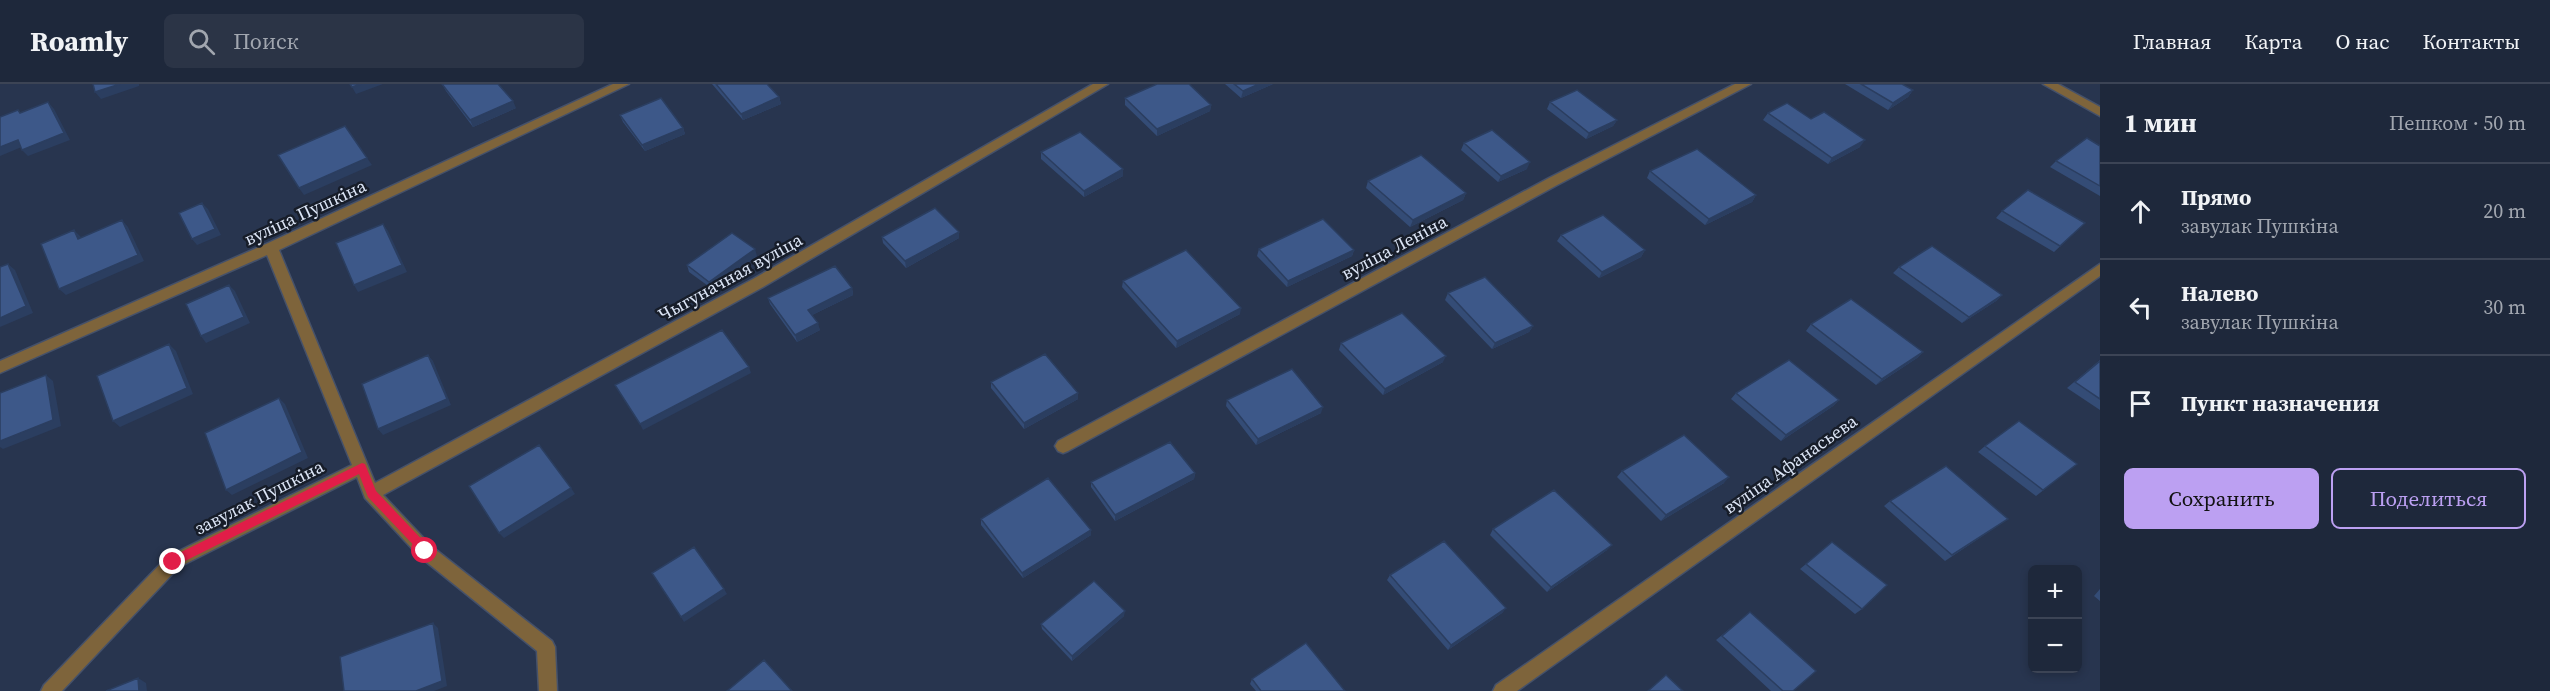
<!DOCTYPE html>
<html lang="ru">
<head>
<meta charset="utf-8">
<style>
  :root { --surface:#1e283b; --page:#2b3446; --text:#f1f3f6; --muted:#a1a6af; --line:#3c4455; --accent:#bca0f2 }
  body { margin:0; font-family:"Source Serif 4",serif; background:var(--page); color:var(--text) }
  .controls { position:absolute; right:18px; bottom:18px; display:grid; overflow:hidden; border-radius:9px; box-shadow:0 3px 9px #0003 }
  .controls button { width:54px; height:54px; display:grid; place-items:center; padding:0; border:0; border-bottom:2px solid var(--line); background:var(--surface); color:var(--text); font:30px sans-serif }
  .stop { position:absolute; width:18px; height:18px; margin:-14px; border:4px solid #e11d48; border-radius:50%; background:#fff }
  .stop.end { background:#e11d48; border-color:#fff; box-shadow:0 2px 6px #0008 }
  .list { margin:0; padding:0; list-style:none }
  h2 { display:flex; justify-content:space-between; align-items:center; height:78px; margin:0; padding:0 24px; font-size:26px }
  h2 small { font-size:20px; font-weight:400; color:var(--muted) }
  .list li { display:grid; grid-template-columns:39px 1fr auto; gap:18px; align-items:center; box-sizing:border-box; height:96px; padding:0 24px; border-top:2px solid var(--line) }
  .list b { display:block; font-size:22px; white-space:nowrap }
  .list p { margin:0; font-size:20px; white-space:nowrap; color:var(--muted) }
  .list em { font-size:20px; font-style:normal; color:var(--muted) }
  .actions { display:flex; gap:12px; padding:18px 24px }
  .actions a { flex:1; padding:14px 0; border:2px solid var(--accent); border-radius:9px; text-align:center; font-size:21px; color:var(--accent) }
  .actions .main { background:var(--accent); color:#111 }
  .icon { flex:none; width:33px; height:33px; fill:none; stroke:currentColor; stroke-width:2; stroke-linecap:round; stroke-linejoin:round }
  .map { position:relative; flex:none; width:2100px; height:607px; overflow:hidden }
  header { display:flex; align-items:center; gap:36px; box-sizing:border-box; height:84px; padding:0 30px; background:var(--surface); border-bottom:2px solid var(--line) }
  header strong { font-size:28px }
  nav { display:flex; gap:33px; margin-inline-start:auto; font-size:21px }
  .search { width:420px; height:54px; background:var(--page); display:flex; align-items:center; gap:15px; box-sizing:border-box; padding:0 21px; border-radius:9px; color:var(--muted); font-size:22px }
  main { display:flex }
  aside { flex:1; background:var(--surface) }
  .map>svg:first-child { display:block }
</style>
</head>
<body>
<header>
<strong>Roamly</strong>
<div class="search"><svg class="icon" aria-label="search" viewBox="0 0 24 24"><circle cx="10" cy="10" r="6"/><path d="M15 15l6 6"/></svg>Поиск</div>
<nav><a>Главная</a><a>Карта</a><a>О нас</a><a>Контакты</a></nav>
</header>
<main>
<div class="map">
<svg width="2100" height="607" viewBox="0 0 2100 607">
  <rect width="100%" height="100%" fill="#28354f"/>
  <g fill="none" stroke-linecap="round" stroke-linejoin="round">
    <g stroke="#45516a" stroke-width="3">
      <path id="minor" d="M613 0H629L279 166 375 399 753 195 1093 0H1108L763 203 383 411 431 462 552 557 555 563 557 607H539L537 567 419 472 365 414 357 393 179 483 62 607H41L44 601 167 473 352 381 267 171 0 289V277L266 160Z
        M1735 0H1751L1559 100 1068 367 1063 369 1058 367 1055 362 1058 357 1549 94Z
        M2043 0H2058L2100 23V32Z
        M2100 180V192L1517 607H1493L1496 601Z"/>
    </g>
    <use href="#minor" fill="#7e643b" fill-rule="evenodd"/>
  </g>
  <path fill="#344c76" d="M442 0 516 24 473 43 446 7Z
    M712 0H767L779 13 781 20 743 36Z
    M1225 0H1273L1241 14Z
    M1845 0H1902L1913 6 1908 13 1888 26Z
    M1125 14 1211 21 1210 27 1157 52 1125 21Z
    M1550 18 1617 36 1613 42 1586 55 1547 25Z
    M1768 29 1811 35 1860 63 1828 80 1763 36Z
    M620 31 683 44 685 50 645 67 623 38Z
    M1464 59 1527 85 1498 98 1461 66Z
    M2100 62V112L2050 83 2056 77Z
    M1041 68 1123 85V92L1084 113 1041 75Z
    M1650 87 1756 111 1752 118 1705 141 1647 94Z
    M1368 97 1466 109 1463 116 1410 143 1366 104Z
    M2002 127 2085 139 2054 168 1996 134Z
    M959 148V154L906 184 883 159 882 153Z
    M1561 151 1645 166 1641 173 1599 194 1557 157Z
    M1259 165 1354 166 1352 172 1287 203 1257 172Z
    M757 172 711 204 689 188 687 181Z
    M1899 183 2002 211 1996 217 1962 239 1893 189Z
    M1123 197 1240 230 1176 264 1122 203Z
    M852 204 853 211 812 231 820 246 797 258 770 220 768 214Z
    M1448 209 1533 242 1529 248 1492 265 1445 216Z
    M1811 240 1923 268 1917 274 1876 301 1806 247Z
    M1341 259 1443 278 1383 311 1339 266Z
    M2100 276V326L2067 304Z
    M991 298 1078 309V315L1024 345 991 304Z
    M1736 309 1839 316 1833 322 1781 357 1731 315Z
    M1227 316 1321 329 1256 361 1226 322Z
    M1985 362 2077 380 2036 412 1978 368Z
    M1622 387 1724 399 1661 437 1617 393Z
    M1195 389 1194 395 1115 437 1091 403V398Z
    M1890 417 2008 435 1945 477 1884 422Z
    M981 435 1091 451 1023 494 981 441Z
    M1493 445 1607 466 1547 508 1490 451Z
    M1832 458 1862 525 1855 530 1800 485Z
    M1390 491 1506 524 1502 529 1448 566 1387 496Z
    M2100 505V517L2094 512Z
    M1750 528 1793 607H1771L1716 556Z
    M1124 532 1072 577 1042 545 1041 540Z
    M1252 595 1345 607H1256L1250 600Z"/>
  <path fill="#2b3e60" d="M120 0H139V2L101 15 95 8Z
    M361 0H383L356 10 352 3Z
    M1259 0H1273L1241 14 1243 7Z
    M1913 6 1908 13 1888 26 1893 19Z
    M779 13 781 20 743 36 741 30Z
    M513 17 516 24 473 43 470 36Z
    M48 18 54 25 70 56 28 72 22 66Z
    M1211 21 1210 27 1157 52V45Z
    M1617 36 1613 42 1586 55 1589 49Z
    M683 44 685 50 645 67 642 61Z
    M18 56 24 62 0 72V63Z
    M1865 56 1860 63 1828 80 1832 74Z
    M367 74 372 81 304 111 299 104Z
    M1530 78 1527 85 1498 98 1501 92Z
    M1123 85V92L1084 113V107Z
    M1466 109 1463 116 1410 143 1413 136Z
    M1756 111 1752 118 1705 141 1709 135Z
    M202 119 208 125 221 151 197 161 192 155Z
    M122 136 128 143 144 177 66 211 59 205Z
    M383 140 388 147 407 188 358 208 354 201Z
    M74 146 81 153 84 161 78 155Z
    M959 148V154L906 184 905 177Z
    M755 165 757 172 711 204 709 198Z
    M1354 166 1352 172 1287 203 1288 197Z
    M1645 166 1641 173 1599 194 1602 188Z
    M8 180 15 186 33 229 0 243V234Z
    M229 201 235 207 250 239 206 259 201 252Z
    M852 204 853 211 810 232 808 226Z
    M2002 211 1996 217 1962 239 1969 233Z
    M1241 224 1240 230 1176 264 1177 257Z
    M818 239 820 246 797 258 795 251Z
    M1533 242 1529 248 1492 265 1495 259Z
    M169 260 176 267 193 310 120 343 113 337Z
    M1923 268 1917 274 1876 301 1882 295Z
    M428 271 433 277 451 321 383 351 378 345Z
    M1446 272 1443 278 1383 311 1385 305Z
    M749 283 751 289 643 346 640 340Z
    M46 291 53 297 61 342 3 365 0 363V357Z
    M1078 309V315L1024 345V339Z
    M279 314 285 320 308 374 232 411 226 406Z
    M1839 316 1833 322 1781 357 1786 351Z
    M1323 323 1321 329 1256 361 1258 355Z
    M1195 389 1194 395 1115 437V431Z
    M1729 393 1724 399 1661 437 1666 431Z
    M571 404 575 410 504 454 499 449Z
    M1091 446V451L1023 494 1022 489Z
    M1612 461 1607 466 1547 508 1551 503Z
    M724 505 727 510 684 538 681 533Z
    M1506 524 1502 529 1448 566 1451 561Z
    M1125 527 1124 532 1072 577V572Z
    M433 539 438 544 447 602 434 607H416Z
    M138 594 146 599 147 607H139Z"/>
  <path fill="#3d5889" stroke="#2b3e60" stroke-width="1.5" d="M93 0H120L95 8Z
    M350 0H361L352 3Z
    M442 0H498L513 17 470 36Z
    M716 0H767L779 13 741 30Z
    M1157 0H1189L1211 21 1157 45 1125 14Z
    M1234 0H1259L1243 7Z
    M1861 0H1902L1913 6 1893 19Z
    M1577 6 1617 36 1589 49 1550 18Z
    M661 14 683 44 642 61 620 31Z
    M48 18 64 49 22 66 18 56 0 63V33L18 26 20 29Z
    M1787 19 1811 35 1824 28 1865 56 1832 74 1768 29Z
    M345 42 367 74 299 104 278 71Z
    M1492 46 1530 78 1501 92 1464 59Z
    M1080 48 1123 85 1084 107 1041 68Z
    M2087 54 2100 62V102L2056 77Z
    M1697 65 1756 111 1709 135 1650 87Z
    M1421 71 1466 109 1413 136 1368 97Z
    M2028 106 2085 139 2060 162 2002 127Z
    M202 119 215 145 192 155 179 129Z
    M935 124 959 148 905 177 882 153Z
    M1603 131 1645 166 1602 188 1561 151Z
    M1323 135 1354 166 1288 197 1259 165Z
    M122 136 138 171 59 205 41 160 74 146 78 155Z
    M383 140 402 181 354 201 336 159Z
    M732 149 755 165 709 198 687 181Z
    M1932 162 2002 211 1969 233 1899 183Z
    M1186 166 1241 224 1177 257 1123 197Z
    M8 180 26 222 0 234V183Z
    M835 182 852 204 808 226 818 239 795 251 768 214Z
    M1485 193 1533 242 1495 259 1448 209Z
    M229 201 244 233 201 252 186 220Z
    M1851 215 1923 268 1882 295 1811 240Z
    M1402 229 1446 272 1385 305 1341 259Z
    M722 246 749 283 640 340 615 301Z
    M169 260 187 304 113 337 97 292Z
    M1045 270 1078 309 1024 339 991 298Z
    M428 271 447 315 378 345 362 300Z
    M1789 276 1839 316 1786 351 1736 309Z
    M2100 277V315L2075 298Z
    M1292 285 1323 323 1258 355 1227 316Z
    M46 291 53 336 0 357V309Z
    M279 314 302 368 226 406 205 349Z
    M2019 337 2077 380 2043 406 1985 362Z
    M1684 351 1729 393 1666 431 1622 387Z
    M1170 358 1195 389 1115 431 1091 398Z
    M539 361 571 404 499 449 469 402Z
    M1946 382 2008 435 1952 471 1890 417Z
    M1048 394 1091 446 1022 489 981 435Z
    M1554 406 1612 461 1551 503 1493 445Z
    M1444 457 1506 524 1451 561 1390 491Z
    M1832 458 1887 501 1862 525 1806 480Z
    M694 463 724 505 681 533 652 489Z
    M1094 497 1125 527 1072 572 1041 540Z
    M1750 528 1816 587 1793 607H1783L1722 552Z
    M433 539 442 597 416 607H344L340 573Z
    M1306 559 1345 607H1261L1252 595Z
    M764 576 792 607H727Z
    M1666 591 1683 607H1648Z
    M138 594 139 607H106Z"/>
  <path fill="#e11d48" d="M362 379 365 380 376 407 429 463V470H422L368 413 359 390 177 481H169V474Z"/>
  <g text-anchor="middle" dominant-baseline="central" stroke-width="5" stroke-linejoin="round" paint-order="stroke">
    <g font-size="18" fill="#dce5f6" stroke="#171d29">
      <text transform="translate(305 128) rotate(-25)">вуліца Пушкіна</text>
      <text transform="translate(1394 163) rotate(-28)">вуліца Леніна</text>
      <text transform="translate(730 193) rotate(-29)">Чыгуначная вуліца</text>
      <text transform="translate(1790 380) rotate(-35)">вуліца Афанасьева</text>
      <text transform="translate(259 413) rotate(-27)">завулак Пушкіна</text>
    </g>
  </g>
</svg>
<div class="controls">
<button>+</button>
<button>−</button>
</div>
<div class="stop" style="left:425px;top:467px"></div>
<div class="stop end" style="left:173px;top:478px"></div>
</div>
<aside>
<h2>1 мин<small>Пешком · 50 m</small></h2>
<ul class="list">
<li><svg class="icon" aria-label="ahead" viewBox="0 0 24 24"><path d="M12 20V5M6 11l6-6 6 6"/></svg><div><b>Прямо</b><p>завулак Пушкіна</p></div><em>20 m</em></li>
<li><svg class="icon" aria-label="left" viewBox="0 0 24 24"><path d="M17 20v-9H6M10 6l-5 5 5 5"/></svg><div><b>Налево</b><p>завулак Пушкіна</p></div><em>30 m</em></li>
<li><svg class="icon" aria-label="arrive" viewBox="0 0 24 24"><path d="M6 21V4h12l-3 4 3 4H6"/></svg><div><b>Пункт назначения</b></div></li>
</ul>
<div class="actions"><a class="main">Сохранить</a><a>Поделиться</a></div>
</aside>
</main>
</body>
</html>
